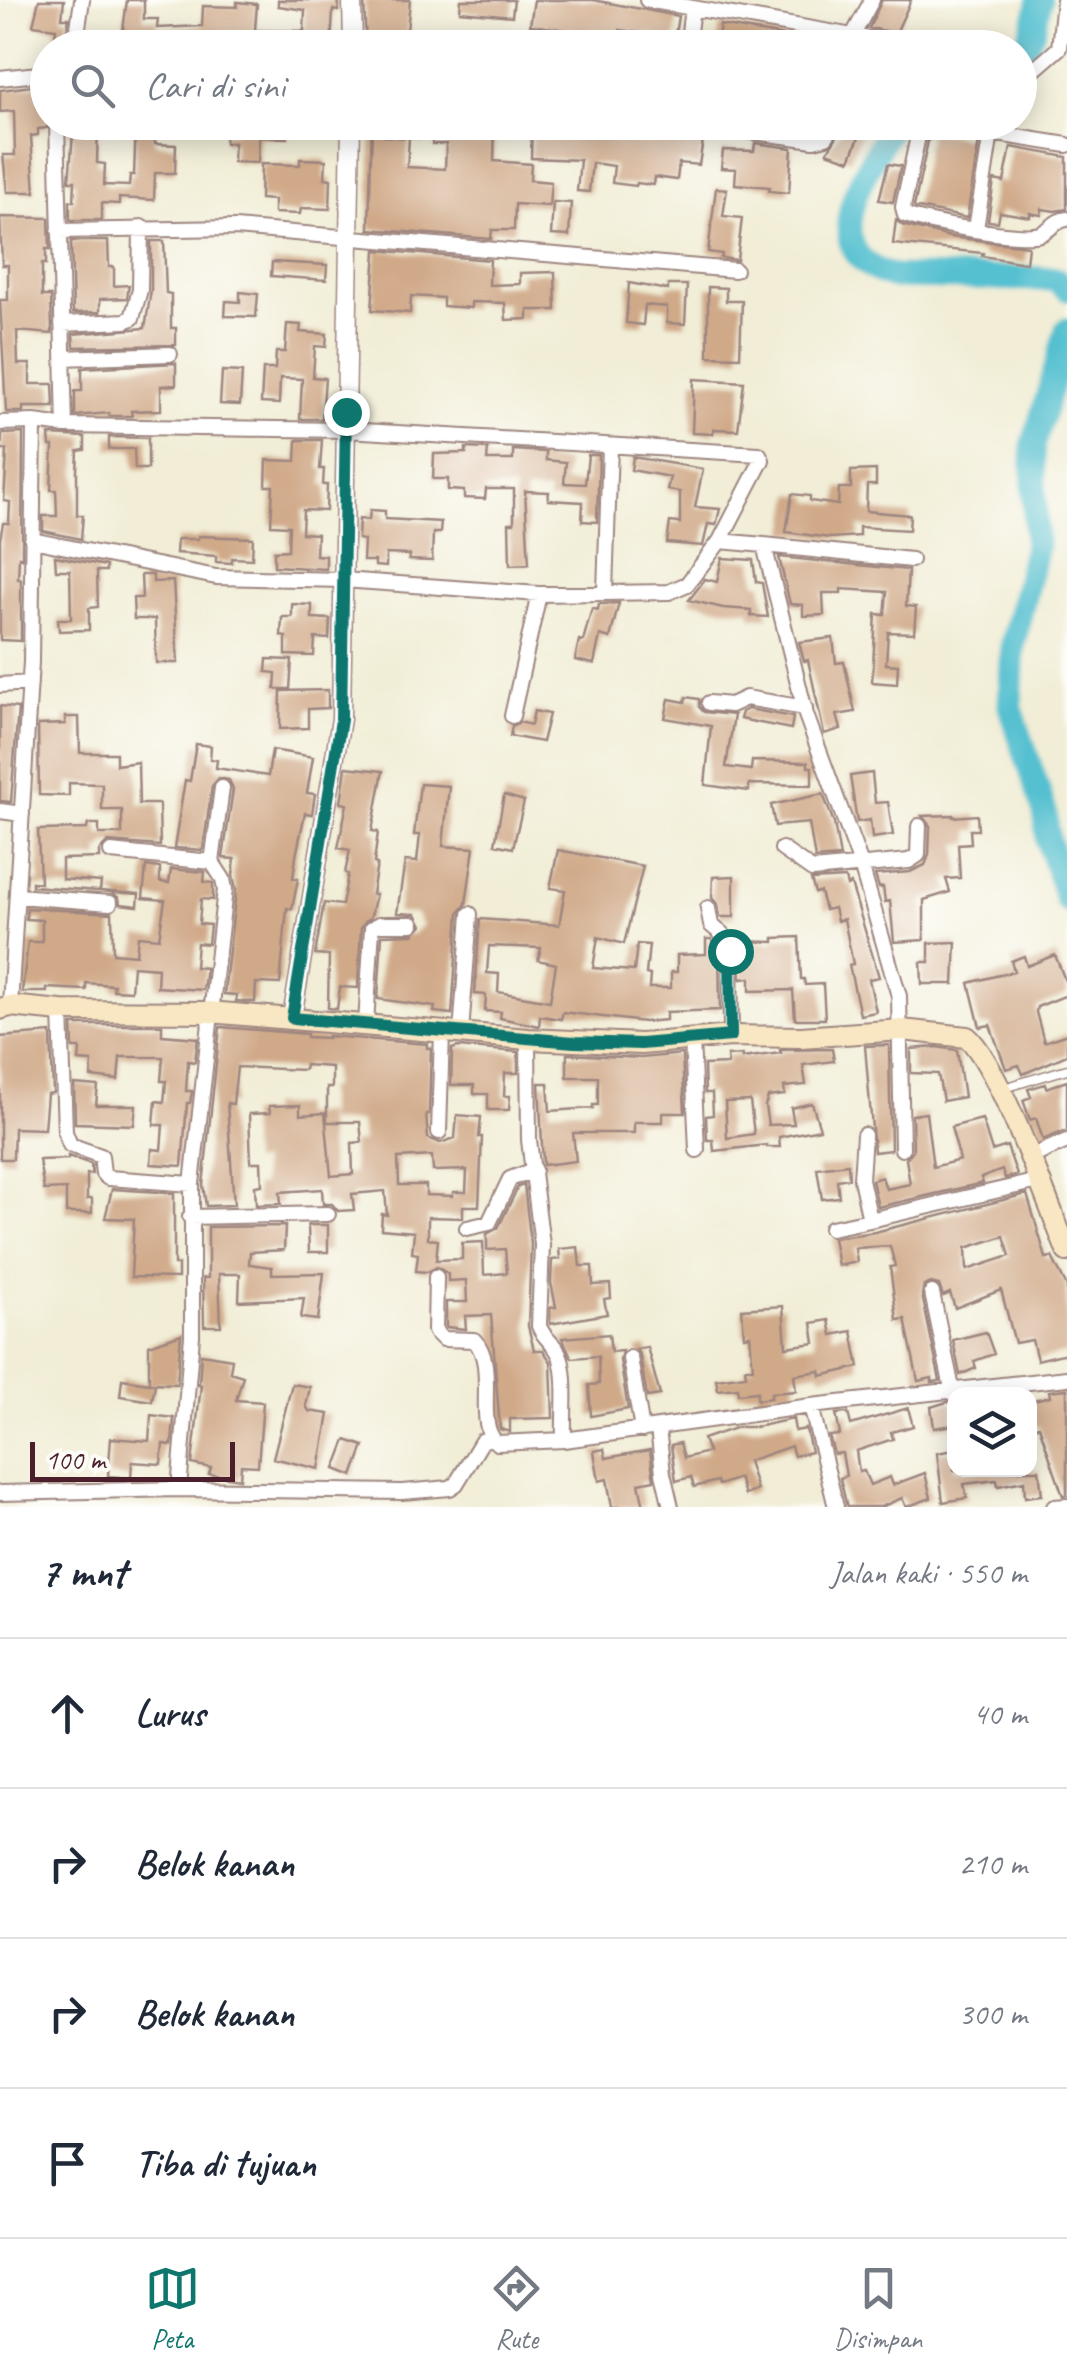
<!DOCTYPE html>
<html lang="id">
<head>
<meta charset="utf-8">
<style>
  :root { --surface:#fff; --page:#f6f6f7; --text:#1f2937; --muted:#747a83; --line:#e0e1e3; --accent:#0f766e }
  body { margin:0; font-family:Caveat,sans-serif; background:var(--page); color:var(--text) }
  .controls { position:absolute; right:30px; bottom:30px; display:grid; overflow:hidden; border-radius:20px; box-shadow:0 5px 25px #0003 }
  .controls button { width:90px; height:90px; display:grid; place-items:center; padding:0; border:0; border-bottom:2px solid var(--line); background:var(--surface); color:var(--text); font:50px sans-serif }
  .scale { position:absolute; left:30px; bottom:25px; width:205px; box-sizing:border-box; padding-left:10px; border:5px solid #4a1f2b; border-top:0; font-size:28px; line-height:35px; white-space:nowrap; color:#4a1f2b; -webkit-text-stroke:8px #fdfcf7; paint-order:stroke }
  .stop { position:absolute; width:30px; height:30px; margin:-22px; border:8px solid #0f766e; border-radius:50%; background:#fff }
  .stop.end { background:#0f766e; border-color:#fff; box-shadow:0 2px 10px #0008 }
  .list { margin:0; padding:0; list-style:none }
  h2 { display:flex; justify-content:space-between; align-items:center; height:130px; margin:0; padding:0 40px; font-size:42px }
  h2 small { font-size:32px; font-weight:400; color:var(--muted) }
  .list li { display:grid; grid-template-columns:65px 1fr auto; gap:30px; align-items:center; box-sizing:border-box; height:150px; padding:0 40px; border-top:2px solid var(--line) }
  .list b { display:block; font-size:38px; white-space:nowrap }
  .list em { font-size:32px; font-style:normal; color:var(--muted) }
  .icon { flex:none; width:55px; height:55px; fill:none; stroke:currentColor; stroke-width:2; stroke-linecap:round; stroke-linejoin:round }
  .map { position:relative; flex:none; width:1067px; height:1507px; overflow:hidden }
  .search { position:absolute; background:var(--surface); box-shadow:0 5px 25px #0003; left:30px; right:30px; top:30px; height:110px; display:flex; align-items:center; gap:25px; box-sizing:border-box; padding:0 35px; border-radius:55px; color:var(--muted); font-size:38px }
  .sheet { height:730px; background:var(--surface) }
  nav { display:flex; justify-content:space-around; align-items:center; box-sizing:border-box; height:140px; border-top:2px solid var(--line); background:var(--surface); font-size:28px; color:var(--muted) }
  nav a { display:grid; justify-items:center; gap:5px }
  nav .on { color:var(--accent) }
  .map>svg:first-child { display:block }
</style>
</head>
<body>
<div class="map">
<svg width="1067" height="1507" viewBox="0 0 1067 1507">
  <rect width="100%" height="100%" fill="#fdfcf7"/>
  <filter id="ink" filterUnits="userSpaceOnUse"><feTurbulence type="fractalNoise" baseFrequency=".01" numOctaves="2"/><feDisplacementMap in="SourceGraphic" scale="20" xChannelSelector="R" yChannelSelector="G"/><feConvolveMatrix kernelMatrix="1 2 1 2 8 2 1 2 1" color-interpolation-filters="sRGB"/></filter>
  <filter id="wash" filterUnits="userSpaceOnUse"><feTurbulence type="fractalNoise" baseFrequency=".0048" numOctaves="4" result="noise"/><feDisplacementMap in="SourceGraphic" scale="40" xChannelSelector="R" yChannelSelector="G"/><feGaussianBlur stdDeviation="2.25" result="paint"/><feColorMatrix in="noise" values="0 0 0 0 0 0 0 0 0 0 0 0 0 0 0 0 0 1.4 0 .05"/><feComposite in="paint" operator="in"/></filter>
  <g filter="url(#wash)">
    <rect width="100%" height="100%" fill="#f1edd6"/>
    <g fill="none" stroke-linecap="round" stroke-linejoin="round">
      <path stroke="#55c0d0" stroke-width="25" d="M1020 58 1034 27 1040 0
        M893 122C867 171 808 251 894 277L1055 279 1067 289
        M1067 330 1033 447 1036 546 1013 643 1010 706 1045 812 1048 841 1067 900"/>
    </g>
    <g id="blocks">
      <path fill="#d0a988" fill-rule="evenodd" d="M39 0H64L62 18H69L64 48H54L56 28 33 25Z
        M127 0H144V19H158L157 28 202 26 203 6 237 7V2L257 4 255 30 304 31 305 10 278 6V0H339L338 11 333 10 331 48 220 44V48H147V39L122 38Z
        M364 0H410L407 31 412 32 411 48H366Z
        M461 0H514L512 16 460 11Z
        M534 0H593L678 16 673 48H653L655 35 620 30 617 48H579L582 32 530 25Z
        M882 0H911L896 33 869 28Z
        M720 25 813 41V48H739L717 44Z
        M48 84 47 128 38 129V135L31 136 35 192H7L3 155H15L14 111 0 112V90Z
        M68 122H98L97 163 105 164 104 185 129 186 130 175H134L136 122H155V144L176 145 175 173H155L154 200 119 198V204L102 203V220H70V201H74L75 181H69L73 134 68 133Z
        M236 122 287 125V138L259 137 258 163 233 162 234 143H225V132H236Z
        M372 122H385L384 136 409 138 407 167 445 169 446 144H432V139L413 138 414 122H480V127H495L494 161 531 164 530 180 551 182 549 206 515 204 514 230H492L491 239 369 229Z
        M532 122H632L669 127 672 136 703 140 699 165 679 163 677 180 654 177 653 185 637 183 636 186 612 183 614 166 592 163 589 192 577 191 580 160 531 158Z
        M846 122H865L850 160 827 152Z
        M931 127 939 132 979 141 967 218 914 207Z
        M755 143 792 148 789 193 769 191 770 187 735 184 736 169 721 168 723 150 754 151Z
        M1011 147 1067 157V209L1055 211 1042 209 1041 215 1030 213V217L1000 212 998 222 988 221 994 180 1004 182Z
        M300 159 326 160 325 178 331 179 330 209 301 208 300 214 274 213V200L260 199 261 164 300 165Z
        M888 164 901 166 893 202 879 200Z
        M716 188 727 189 723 216 742 218 737 260 721 258 722 254 708 252Z
        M553 202 571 203 569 236 551 235Z
        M0 217 49 218 50 249H46V264H42V296H51L52 334 17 331 18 364H30V384H53L54 407H23V412H6L0 300H8V265H2Z
        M896 220 902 225 950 237 1028 246 1026 263 982 256 983 253 893 244Z
        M71 241H108L109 267H114V286L129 285 127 298 100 299V312L73 313Z
        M151 241H164L166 293 171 294V328H176V345L74 347 73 334 145 328 151 290Z
        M376 250 490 260 489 285 520 284V273L555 272 556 310H528V319L506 320 505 303 471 302V308L443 306V298L411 296 410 313 372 310Z
        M272 262 327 265 326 280 271 276Z
        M629 283 668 290V285H687L685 324 667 323V307L645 305 643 325 626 323Z
        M708 287 726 288V301H742L740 357 708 356Z
        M240 292 258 294 256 317 225 316 226 301 240 302Z
        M287 324 301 325 300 332 327 334 326 347 315 346 313 377 325 378 322 419H300L302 379 280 378 279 404 261 403 263 369H275L276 352H285Z
        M176 363V385L161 386V410L131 411 132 416H109V413L75 416V391H82V368Z
        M222 371 242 372 240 405 220 404Z
        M694 379 744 382 738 430 714 429 713 434 692 433Z
        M23 433 22 558 19 557 18 579H21V641L0 640V539L3 523H9L10 502 4 501 7 450H1L2 434Z
        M49 435 85 437V450L78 451 77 471V515H83L81 539 43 531V516H57L56 490H51L53 446H50Z
        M109 437 148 438V469H135L134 449H109Z
        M297 440H322L320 469H324L323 485H327L326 511 303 510 302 533 317 534 316 555 326 556V569L274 566V551L288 550 289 526 271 525 273 486H266L267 460 296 461Z
        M466 448 488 449 487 460H513V450L546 452V460L566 462 564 483 585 484 588 455H599L597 522 582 521 583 502 548 500 549 492 525 491 529 564 510 565 509 523H514V489H486L485 499 464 498V491L448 490V479H433L434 454 466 453Z
        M633 457 703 469 695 507 720 509 716 525 708 524 703 546 667 543 670 522 680 523V492L667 490 670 477 631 470Z
        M876 470V485H867L866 511 910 515 909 530 859 527V536L830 538 786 532 792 494 810 496V501L838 505 839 488H851V471Z
        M370 510 385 511V519L441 522 440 533H433L432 561 409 560 410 555 386 554V567L375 566V561H363L364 540 358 539 359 519 369 520Z
        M198 536 253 538 252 559 232 558V563L216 562V556L176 553 177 539H198Z
        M55 556 106 566V571H97L98 607 89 608V630L59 631 58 619H71L70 570H56Z
        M779 557 908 570 906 606 916 607 914 633 888 632 886 664 898 665 897 684 872 682 876 614 885 615 887 592 841 589V593H823L824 615 803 616V605L790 604Z
        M722 558 753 560 756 582 762 583 768 617 751 616V610L723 608 689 600 705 579 717 582Z
        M141 575H153V582L173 581 178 663H156L155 619H134L133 598H142Z
        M619 603 610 638 600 635 594 664 575 660 579 640 583 641 592 608 598 610 599 604Z
        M292 604 312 605V618L330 619 329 639 315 638 314 656 286 655V637L281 636 282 617H292Z
        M833 638 836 663 844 662 855 712 837 715 841 729 824 734 808 660 804 661 799 642Z
        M267 659 292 660 290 689H275L276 673 266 672Z
        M328 690V708L308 709V728L280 729 281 691Z
        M686 697 699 699V707L704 712 734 715 726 767 751 770 752 761 808 762V767H812V785L749 784V791L705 785 711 726 665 718 669 699 685 702Z
        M0 706 18 708 11 802 0 801Z
        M748 709 793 717 791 729 740 719 742 712Z
        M534 711 549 714 542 742 510 736 512 726 520 722 531 725Z
        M65 717H79L80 753H116V765L138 762 139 804H159L160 846 108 842 99 851V858L62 859V879L101 882 100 891 139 894 138 906 120 904 119 898 111 892 32 886V882L40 883 38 830 87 829 88 824H99V834H122V810H102V784L69 783V796L39 795 38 725 65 724Z
        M196 744 211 746 210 759 217 760 216 768 268 776 272 750 313 757 307 793 315 794 312 814 305 813 296 856 293 878 298 879 292 909 287 908 280 984 256 983 255 1002 236 1001 237 995 224 994 236 890 233 875 235 859 223 858 233 789 229 780 219 778 212 786 203 850 174 848 185 780 190 781Z
        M346 767 383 771 372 831 378 832 374 863 377 864 372 894H376L371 916 361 927 358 988 340 987 337 1009 328 1008 329 956 315 955 324 903 342 905 348 874 345 873 350 850 338 848 347 804 341 803Z
        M872 773 875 803 888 802 893 835 872 838 870 820 857 822 850 776Z
        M420 784 449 786 443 846 474 848 466 904 459 913 452 1014 434 1012 435 1007 378 999 382 935 413 934 422 925 416 914 397 913 405 861 417 862 420 835H414Z
        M823 794 834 823 840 857 815 859 809 823 775 826 771 805Z
        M504 795 524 801 513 848 495 844Z
        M953 815V817L977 815 978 830H970L971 843 958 844 960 878 946 879 950 892 924 900V940L894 942 890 901 885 902 883 887 879 888 875 875 910 872 925 865 929 855 930 826 922 816Z
        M558 850 643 866 624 944 598 937 593 968 634 971 637 944 649 945 646 974 650 975 649 988H671V972H677V955L706 954V939H711L719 949 720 1010 666 1012V1020L644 1022 563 1012 561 1019 540 1016 539 1026 500 1018 501 1012 485 1011 486 995 475 994 480 919 559 925 565 890 550 888ZM489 946 541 948 538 960 556 964 550 1001 498 992 499 974 487 973Z
        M146 866 160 868V882L169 883 171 869 205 872 204 882 213 883V900L201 899 199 924 210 925 208 944 197 943 195 967 206 968 203 990 157 987 158 968 133 966 131 991 113 990 114 985 86 983V990L47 988V992H22L28 942H42V920L26 919 27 908 112 913 113 953 136 955 138 936 159 938 165 900 143 898Z
        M734 876V917H720L718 905 712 898 713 877Z
        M845 878 847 886 851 884 879 977 869 979 876 1012 860 1015 849 965 853 964 844 919 837 921 834 908 825 910 820 892 815 893 811 880Z
        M799 937 801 979H804L805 985 823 984 825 1019H795L793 990 750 991V978L741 979 739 941 774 942V938Z
        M956 942 954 984H922L921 962H929V943Z
        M1055 955 1067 985V995L1037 1007 1036 1012 1044 1042 1067 1034V1055L1023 1074 1019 1065 1006 1069 990 1025 980 1027 969 983 1014 971 1011 961 1024 956 1027 966Z
        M72 1025H162V1035L198 1038 195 1062 188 1061 186 1091H192L190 1103H187L182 1166 151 1164 152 1149 161 1150 163 1125H154L156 1101 164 1102 166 1081H161L163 1057H120L118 1080 91 1077 92 1062 79 1061 80 1048H73Z
        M220 1027 307 1034V1037L328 1038V1036L427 1044V1048H431L429 1114H426L428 1138 440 1143 455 1138 457 1115 481 1117 479 1137H482L479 1206H463V1218L428 1217V1239L438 1240 436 1260 462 1259V1243L483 1242 484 1275 507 1273 505 1249 487 1250V1234L498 1228 518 1187 524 1185 531 1245 528 1326 534 1350H543L551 1362 553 1418 510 1419V1432L500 1429 491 1315 465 1316 466 1329 446 1327V1302H467L466 1280 448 1281V1274L437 1267 427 1272 416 1271 418 1254 412 1253 414 1232 381 1229 382 1214 387 1215 385 1191 352 1194 354 1210 338 1211 332 1204H323L322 1189 280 1192 281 1204 256 1205 255 1186 262 1185 261 1162H251L249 1114 270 1113 269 1106 300 1105V1115L325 1113 331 1176 353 1174 352 1143 362 1142 360 1122H327V1088H332V1067L305 1065 304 1070 237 1067 233 1104 227 1103 234 1205 206 1206 203 1185ZM432 1156 433 1171 467 1170 466 1192H453V1196L426 1195V1185H399L398 1158Z
        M51 1033 53 1093 47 1094 44 1129 14 1128 13 1159H0V1037Z
        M889 1045 891 1150 874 1152 865 1046Z
        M458 1047 518 1052V1073H505L504 1096H510L509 1110H488V1094H474V1085H451L452 1049Z
        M936 1047 957 1050 964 1097 943 1101 938 1074 911 1073V1049Z
        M832 1049 834 1061 803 1065 806 1085 784 1087 785 1095 768 1097 765 1106 768 1125 794 1124 791 1108 812 1103 820 1129 779 1137 780 1147H767V1145L714 1151 713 1140H707L706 1116 713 1115 712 1093H705L704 1065 728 1064 727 1056 742 1055V1058L781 1053 780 1050ZM750 1101 754 1134 727 1138 725 1102Z
        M567 1054 641 1058 682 1054 685 1113H663V1122H634V1133H573L576 1161 543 1165 539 1083H548L550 1111 593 1108V1105H598V1077H567Z
        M1067 1081V1130L1043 1140 1036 1118 1030 1120 1023 1100 1031 1097 1028 1089 1045 1084 1046 1088Z
        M74 1084 98 1086 96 1105H136L134 1125 75 1123Z
        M926 1113 933 1167 960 1160 951 1127 982 1119 992 1151 1007 1146 1017 1175 1005 1178 1002 1170 981 1178 983 1183 878 1207 872 1180 882 1177 886 1189 910 1184 906 1159 913 1150 912 1115Z
        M68 1156 91 1164 92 1174H87V1199H92V1213H66V1189L44 1190 39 1160 68 1159Z
        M848 1164 849 1178 837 1180 839 1197 822 1199 817 1168Z
        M112 1189 174 1193V1265H178V1278L131 1277 134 1219 105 1218Z
        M1027 1194 1046 1258 1052 1257 1067 1287V1353L1037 1360 1032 1340 1015 1343 1001 1290 955 1308 950 1293 943 1296 939 1285 931 1283 924 1286 922 1295 940 1381 932 1382V1378L918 1381 905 1319 897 1320 890 1267 895 1266 890 1246 855 1248 857 1262 838 1266 833 1238 875 1232ZM1004 1236 1010 1256 967 1270 966 1248Z
        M308 1225H328V1252H309Z
        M285 1226 284 1250 250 1252 249 1264 272 1267V1274L324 1273 318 1320 301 1318 304 1298 239 1301 240 1274H219L221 1326H204L203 1278H208V1227Z
        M578 1247 580 1266H592L593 1285 610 1284 611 1298 604 1299 607 1314 550 1324V1308L556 1307 551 1283 552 1260 560 1259 559 1249Z
        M783 1306 786 1347 815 1343 812 1323 829 1320 832 1335 852 1331 859 1367 821 1376 820 1371 794 1375 796 1391 771 1393V1398L757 1400V1392L738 1394 737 1388 718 1390 716 1379 746 1375 745 1368H753L750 1335 744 1336 742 1309Z
        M986 1332 994 1354 974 1361 976 1368 960 1375 953 1340Z
        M181 1334 177 1384 150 1383 155 1384 152 1401 120 1396 122 1379 149 1383V1345Z
        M609 1334 611 1352 622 1351 620 1360 628 1409 591 1416 589 1385 599 1384 598 1356 572 1358 562 1338Z
        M647 1347 660 1395 647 1397 640 1356 636 1349Z
        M201 1354 232 1359 230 1372 243 1376 236 1400 263 1402 258 1466 241 1465 240 1479 209 1474 211 1468 192 1464 201 1385H199Z
        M292 1384 310 1387 306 1406 309 1411 329 1414 319 1469 273 1458Z
        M1067 1389V1495L1063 1496 1039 1426 1030 1428V1401L1050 1396 1049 1391Z
        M947 1402 954 1403V1425L934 1428 931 1407Z
        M908 1408 913 1426 891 1432 893 1439 856 1451 859 1472 864 1471 870 1485 890 1477 893 1485 925 1473 931 1498 906 1507 902 1498 881 1507H847L840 1478 846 1476 842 1453 834 1454 829 1436 840 1435 836 1414 848 1413 851 1425Z
        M151 1415 174 1418 172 1445 163 1444 161 1464 132 1462 131 1478 108 1476 111 1438 149 1441Z
        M793 1419 795 1431 806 1429 811 1452 794 1456 791 1446 748 1461 757 1490 745 1495 739 1478 719 1485 717 1481 694 1487 691 1477 676 1481 671 1445 680 1443 684 1458 708 1452 703 1439 738 1427H755Z
        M346 1440 364 1446 353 1476 335 1469Z
        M604 1449 606 1458 650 1450 654 1480 639 1483 644 1507H612L607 1479 599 1481 594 1451Z
        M954 1450V1470H1039L1042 1495 1025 1497 1024 1481 998 1486 997 1480 964 1484 967 1498 943 1502 937 1453Z"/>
    </g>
  </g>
  <g filter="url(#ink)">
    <use href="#blocks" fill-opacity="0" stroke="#9e8680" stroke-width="2.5"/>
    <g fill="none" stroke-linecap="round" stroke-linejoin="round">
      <g stroke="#9e8680" stroke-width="11">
        <path id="service" d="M1004 1088 1067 1069"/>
      </g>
      <g stroke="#9e8680" stroke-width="18">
        <path id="minor" d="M647 0 921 48
          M75 48 82 0
          M687 48 692 8
          M846 48 872 0
          M0 78 48 73
          M1020 82 1059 48 1064 0
          M57 122 65 426
          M678 122 814 140 826 137 836 122
          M921 122 903 207 905 215C928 223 1019 240 1040 234 1051 230 1055 220 1067 219
          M941 122 991 133 976 229
          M987 127 991 133 1067 145
          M59 231 235 228 735 270
          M62 324 125 321 132 318 140 290 141 227
          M63 358 170 354
          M34 422 65 426 346 430 759 454 762 460 720 541
          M0 423 34 422 31 662 10 1006
          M32 540 216 577 343 580 539 594 669 592 687 584 720 541 764 545 806 715 860 862 899 996 902 1149
          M764 545 911 560
          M605 591 610 446
          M0 685 30 683
          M709 703 731 705 746 698 805 708
          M512 716 539 594
          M222 788 212 862 223 879 225 889 192 1184V1336L179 1489 402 1492 450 1488 456 1484 482 1441 490 1438
          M0 811 22 814
          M782 849 812 870 909 861 918 855 919 826
          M111 852 212 862
          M17 896 110 903
          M708 908 711 925 722 934 730 946 731 1036
          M61 1011 65 1132 70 1145 101 1156 103 1174 108 1178 192 1184
          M366 1024 372 928 379 924H412
          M461 1033 470 914
          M528 1039 529 1140 542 1245 539 1326C544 1340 558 1345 561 1359 567 1383 563 1414 564 1440
          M692 1039 697 1150
          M439 1132 442 1032
          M864 1135 861 1179 870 1220 1038 1181
          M1028 1158 1067 1141
          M190 1217 328 1214
          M467 1228 489 1223 510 1179 534 1170
          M831 1228 870 1220
          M436 1277 435 1331 443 1339 474 1340C499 1365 473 1424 497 1443L564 1440 811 1406 1067 1378
          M932 1293 953 1393
          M630 1358 642 1430
          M811 1406 836 1507
          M658 1428 663 1473 671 1507
          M0 1493 179 1489
          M1054 1507 1067 1506"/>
      </g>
      <g stroke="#9e8680" stroke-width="21">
        <path id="tertiary" d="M352 0 353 48
          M292 1018 341 719 351 122"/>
      </g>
      <g stroke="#9e8680" stroke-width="24">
        <path id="secondary" d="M0 1009 10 1006 61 1011 209 1012 528 1039 641 1044 731 1036 801 1037 902 1030 967 1037C998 1063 1049 1206 1067 1251"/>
      </g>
      <use href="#service" stroke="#fff" stroke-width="8"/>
      <use href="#minor" stroke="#fff" stroke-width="14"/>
      <use href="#tertiary" stroke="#fff" stroke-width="18"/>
      <use href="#secondary" stroke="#f9e7c3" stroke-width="20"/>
    </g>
  </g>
  <g fill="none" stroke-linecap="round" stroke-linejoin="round" filter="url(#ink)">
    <path stroke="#0f766e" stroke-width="12" d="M346 412 341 720 292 1018 574 1042 641 1044 731 1036 730 951"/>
  </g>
</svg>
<div class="controls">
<button><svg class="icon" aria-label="layers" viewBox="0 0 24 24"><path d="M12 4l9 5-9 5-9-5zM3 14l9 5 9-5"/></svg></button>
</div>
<div class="scale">100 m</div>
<div class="stop" style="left:730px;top:951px"></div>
<div class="stop end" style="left:346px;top:412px"></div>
<div class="search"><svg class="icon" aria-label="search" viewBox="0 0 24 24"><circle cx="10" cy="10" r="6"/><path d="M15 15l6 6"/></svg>Cari di sini</div>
</div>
<section class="sheet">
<h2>7 mnt<small>Jalan kaki · 550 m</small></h2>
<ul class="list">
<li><svg class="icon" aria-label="ahead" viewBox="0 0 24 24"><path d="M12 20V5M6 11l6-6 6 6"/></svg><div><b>Lurus</b></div><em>40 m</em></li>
<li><svg class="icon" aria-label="right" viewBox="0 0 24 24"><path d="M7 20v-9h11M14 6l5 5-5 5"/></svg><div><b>Belok kanan</b></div><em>210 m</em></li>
<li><svg class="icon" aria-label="right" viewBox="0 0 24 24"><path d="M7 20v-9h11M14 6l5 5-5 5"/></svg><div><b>Belok kanan</b></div><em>300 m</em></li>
<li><svg class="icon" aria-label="arrive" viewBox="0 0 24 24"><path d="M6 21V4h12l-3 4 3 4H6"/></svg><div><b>Tiba di tujuan</b></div></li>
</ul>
</section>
<nav>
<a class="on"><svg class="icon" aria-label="map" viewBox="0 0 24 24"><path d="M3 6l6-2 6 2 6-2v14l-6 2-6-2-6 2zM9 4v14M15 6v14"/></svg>Peta</a>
<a><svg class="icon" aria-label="directions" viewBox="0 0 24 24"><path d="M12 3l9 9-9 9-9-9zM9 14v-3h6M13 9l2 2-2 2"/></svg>Rute</a>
<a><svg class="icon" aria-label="saved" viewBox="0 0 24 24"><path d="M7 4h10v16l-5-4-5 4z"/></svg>Disimpan</a>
</nav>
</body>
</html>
